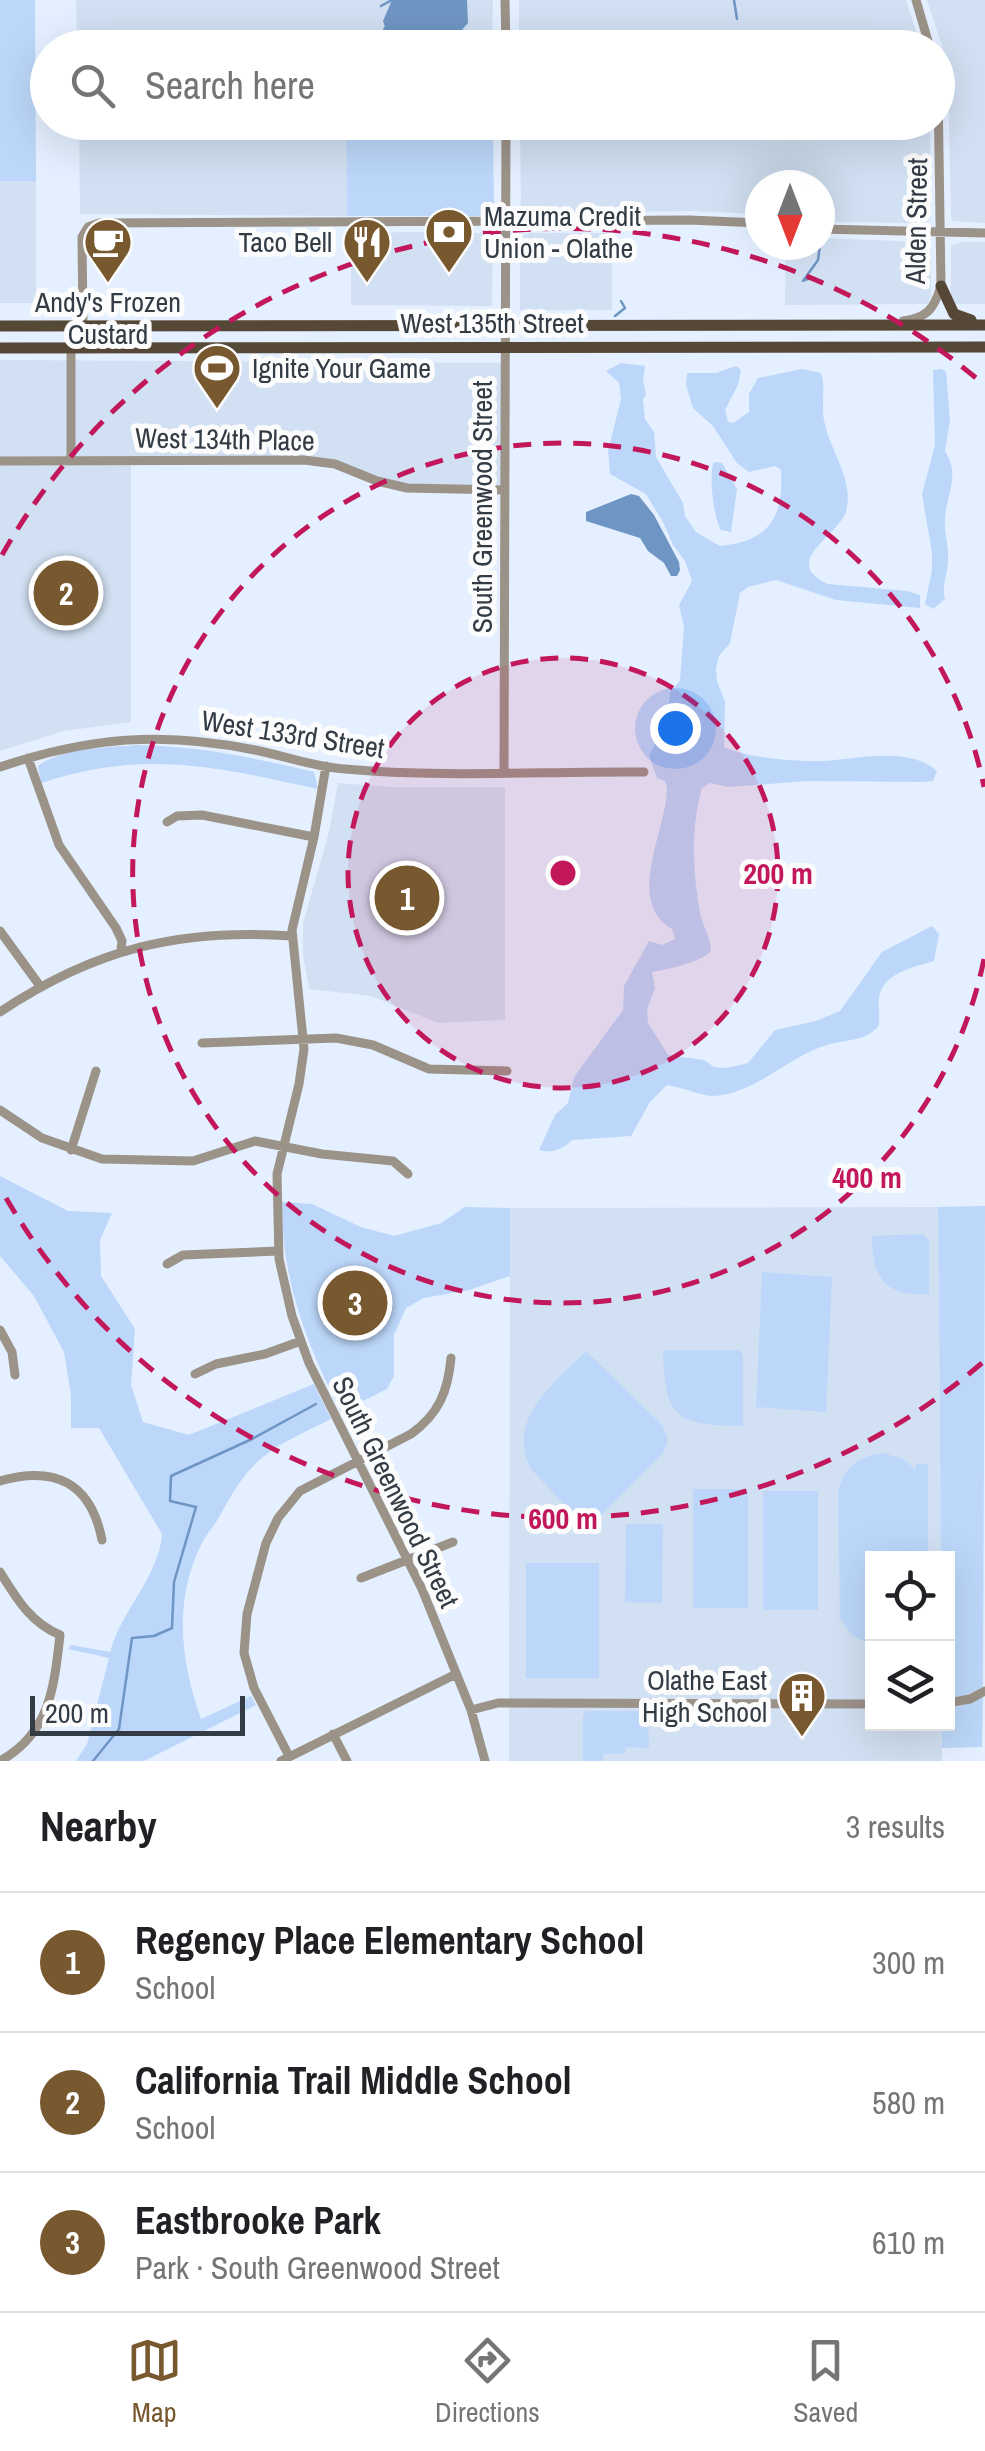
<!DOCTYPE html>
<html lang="en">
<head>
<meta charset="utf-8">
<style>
  :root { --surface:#fff; --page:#f6f6f6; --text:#202124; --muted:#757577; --line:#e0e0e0; --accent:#78582e }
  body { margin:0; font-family:"Archivo Narrow",sans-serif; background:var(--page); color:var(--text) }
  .controls { position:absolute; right:30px; bottom:30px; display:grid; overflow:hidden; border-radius:0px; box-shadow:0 10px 40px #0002 }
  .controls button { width:90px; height:90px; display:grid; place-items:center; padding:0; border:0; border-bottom:2px solid var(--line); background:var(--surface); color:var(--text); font:50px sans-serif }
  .compass { position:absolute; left:745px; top:170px; width:90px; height:90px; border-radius:50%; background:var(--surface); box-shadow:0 10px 40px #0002; rotate:180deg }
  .scale { position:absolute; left:30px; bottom:25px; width:215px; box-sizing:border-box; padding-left:10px; border:5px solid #333b45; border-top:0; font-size:28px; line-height:35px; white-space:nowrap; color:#333b45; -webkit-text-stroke:8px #fcfcfc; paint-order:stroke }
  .you { position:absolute; left:675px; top:728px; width:35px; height:35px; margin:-25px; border:8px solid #fff; border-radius:50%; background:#1a73e8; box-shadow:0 0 0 15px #1a73e833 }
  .badge { display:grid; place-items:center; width:65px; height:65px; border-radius:50%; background:var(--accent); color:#fff; font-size:32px; font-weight:700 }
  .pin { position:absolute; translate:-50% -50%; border:5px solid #fff; box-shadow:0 2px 10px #0006 }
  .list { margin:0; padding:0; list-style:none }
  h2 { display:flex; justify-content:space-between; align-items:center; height:130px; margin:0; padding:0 40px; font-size:42px }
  h2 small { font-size:32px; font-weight:400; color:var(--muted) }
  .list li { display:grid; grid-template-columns:65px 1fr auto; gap:30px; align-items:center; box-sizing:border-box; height:140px; padding:0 40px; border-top:2px solid var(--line) }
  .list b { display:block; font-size:38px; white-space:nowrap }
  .list p { margin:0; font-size:32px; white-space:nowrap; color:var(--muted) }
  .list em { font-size:32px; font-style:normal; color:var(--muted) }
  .icon { flex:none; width:55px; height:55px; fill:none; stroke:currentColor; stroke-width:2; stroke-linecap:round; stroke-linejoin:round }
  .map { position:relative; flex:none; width:985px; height:1761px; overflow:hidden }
  .search { position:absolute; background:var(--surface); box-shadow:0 10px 40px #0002; left:30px; right:30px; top:30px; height:110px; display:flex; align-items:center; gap:25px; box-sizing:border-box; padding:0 35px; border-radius:55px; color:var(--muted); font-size:38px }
  .sheet { height:550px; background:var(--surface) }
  nav { display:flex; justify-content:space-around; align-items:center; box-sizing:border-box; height:140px; border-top:2px solid var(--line); background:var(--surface); font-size:28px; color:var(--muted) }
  nav a { display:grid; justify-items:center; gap:5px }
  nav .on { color:var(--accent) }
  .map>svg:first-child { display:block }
</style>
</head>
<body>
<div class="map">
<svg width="985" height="1761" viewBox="0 0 985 1761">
  <rect width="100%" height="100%" fill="#e4f0ff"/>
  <path fill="#d1e0f2" d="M76 0H493L492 44 77 47Z
    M519 0H906L921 47H519Z
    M927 0H985V223L953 221 951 217 948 80 943 49Z
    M79 123H346L347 216 80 214Z
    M520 123H930L931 219 927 223 820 222V185H760V214L691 211 521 214Z
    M0 181H36V303H0Z
    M417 232 493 233 492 306 351 305V233Z
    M529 233H612V310H520V237Z
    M820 238 923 242 931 250V297L927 304 785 305 786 245H820Z
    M961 242H985V304H956L951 297V246Z
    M0 360 505 363 504 490 407 488 335 464 131 463V722L64 731 0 751Z
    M338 783 391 787H505V1020L438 1023 371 996 309 989 303 955V923L329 832Z
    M938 1207 941 1558H872V1724H942V1761H509L510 1208Z"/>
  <path fill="#bcd7f9" d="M0 0H35L36 181H0Z
    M346 123H493L494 216H347Z
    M621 363 645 366 643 380 646 395 643 399 645 419 654 432 656 457 683 503 685 516 696 532 720 546C769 541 784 518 781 470L775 466 749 472 737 463 713 426 693 408 686 385 687 373H716L736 366 741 370 738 385 725 410 728 422 733 423 749 412V394L758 378 802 369 821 373C826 386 821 405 824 420 829 450 855 480 846 511 841 534 778 562 828 584L907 591 920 595V608L836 600 776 580 748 587 740 593 730 643 719 656 716 669 717 681 725 702 724 747C747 758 797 762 823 761 858 759 908 746 937 771L933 781 924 782 807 781 728 787 710 783 702 788C690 830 693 872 700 913 703 927 711 938 711 951 700 963 667 969 652 972L655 988 647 1009 648 1023 668 1055 704 1060 714 1067 727 1068 748 1063 775 1030 816 1021 840 1011 882 952 932 926 939 934 934 961C914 967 882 973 879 998 878 1006 880 1016 879 1025 867 1043 840 1039 821 1047 785 1060 754 1094 713 1096 703 1096 681 1087 667 1085L650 1102 631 1136 572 1140C563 1149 552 1154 539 1150L555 1115 568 1103 574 1077 623 1010 624 986 649 941 662 945 675 939 672 929C624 901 667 830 667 788L665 781 657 778 649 756 667 719 670 693 680 680 684 627 679 605 692 581 685 561 673 545 664 524 646 494 610 474 608 451 621 399 619 383 606 371Z
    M942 369 946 372 950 420 945 451C961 476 946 494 945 520 944 533 949 546 948 560 948 574 941 586 945 599L933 609 925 604 932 570V553L922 494 935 445 933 370Z
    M714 462 722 463 737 489 731 532 721 530C714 519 708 475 714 462Z
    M138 745C199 746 255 758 314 772L318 789C215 767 145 749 41 783L38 766C63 747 107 748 138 745Z
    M0 1176 68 1211 112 1213 100 1240 101 1276 135 1329 131 1385 143 1422 189 1435 314 1384 331 1419C308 1431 284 1440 263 1457 243 1473 230 1497 218 1519 212 1528 205 1536 201 1545 173 1602 181 1662 201 1719L251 1696 256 1705 144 1761H76L87 1744 109 1658 68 1649 71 1645 110 1652C121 1611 159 1576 162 1534L99 1428H71V1395L64 1352 34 1296 0 1256Z
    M282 1202 312 1204 361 1227 394 1236 441 1223 465 1207 510 1208V1276L469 1290 424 1298 406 1308 394 1335V1376L387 1389 341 1412C307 1345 281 1279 282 1202Z
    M985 1206 983 1687 967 1695 948 1698V1558H941L938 1207Z
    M923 1234 929 1240V1294C885 1297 872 1277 872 1236Z
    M762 1272 832 1277 826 1412 756 1407Z
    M663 1350H739L743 1355V1426C676 1425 665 1419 663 1350Z
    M586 1351 663 1426 668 1440 663 1453 587 1529 531 1469C505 1419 554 1384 586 1351Z
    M883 1453 903 1459 915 1469 916 1464H928V1558H872V1646L852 1635 840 1618 838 1492C844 1468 858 1456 883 1453Z
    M693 1489H748V1608H693Z
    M763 1491H818V1610H763Z
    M626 1524H663L662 1603 625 1602Z
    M526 1563H599V1678H526Z
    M983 1697 982 1747 942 1748V1724H948V1708L961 1706Z
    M586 1711H648L649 1748 626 1747 625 1754H603V1761H583V1716Z"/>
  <path fill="#6f95c4" d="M392 0H467L468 23 461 31 386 30 383 21Z
    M631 494 639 496 654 515 679 562 680 570 677 576H671L664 563 648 551 640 538 586 521V512Z"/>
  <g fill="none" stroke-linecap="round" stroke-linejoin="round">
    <path stroke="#6f95c4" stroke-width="2.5" d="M734 0 737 19
      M381 6 392 0
      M380 41 385 28
      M805 280 811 278 822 281
      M803 281 818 260 820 245
      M615 316 625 308 621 301
      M338 1393 356 1379
      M93 1761 119 1729 132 1638 154 1636 172 1628 174 1582 196 1507 170 1501 171 1476 252 1439 316 1404"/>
    <path stroke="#9b9288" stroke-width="9" d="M505 0 506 48
      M916 0 930 48
      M820 229 985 233
      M903 321C927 318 934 309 941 286L938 86
      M83 326 82 237 88 227 99 223 689 220 760 223
      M71 348V461
      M0 461 304 460 335 464 377 481 407 488 504 490
      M28 758 59 845 116 928 122 941 121 950
      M326 766 314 837 292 930 304 1049 299 1084 277 1174 279 1259 292 1316 309 1363 422 1589 471 1710 485 1761
      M0 767C89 737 163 731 255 750 285 756 314 767 345 769 444 778 544 771 644 772
      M504 771 506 122
      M167 822 177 816 202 815 314 837
      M0 931 40 986
      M0 1012C94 949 180 928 292 936
      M202 1043 336 1038 373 1045 429 1069 507 1071
      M0 1110 42 1138 102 1159 193 1161 255 1141 322 1154 393 1161 408 1174
      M71 1150 96 1071
      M167 1264 183 1255 278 1251
      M0 1330 12 1352 15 1375
      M195 1374 216 1364 265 1354 301 1341
      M0 1481C55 1465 91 1483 102 1540
      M0 1572C17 1599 30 1622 60 1635 54 1687 50 1734 0 1761
      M361 1578 453 1542
      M948 1703 970 1699 985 1691
      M471 1710 498 1703 872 1704
      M333 1734 347 1761
      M289 1756 254 1688 244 1653 247 1614 266 1543 278 1518 300 1491 411 1434C439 1414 448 1391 451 1358
      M281 1761 456 1674"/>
    <path stroke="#564836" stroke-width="11" d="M941 286 954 314 971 320
      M0 326 985 325
      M0 348 985 347"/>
  </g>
  <circle cx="563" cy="873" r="215" fill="#c2185b" fill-opacity=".12"/>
  <g fill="none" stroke="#c2185b" stroke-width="5" stroke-dasharray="18 12">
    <circle cx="563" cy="873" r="215"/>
    <path d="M984 959A430 430 0 1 1 984 787"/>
    <path d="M982 1363A645 645 0 0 1 2 1191M2 555A645 645 0 0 1 982 383"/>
  </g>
  <defs>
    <g id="bank-pin" transform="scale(2.5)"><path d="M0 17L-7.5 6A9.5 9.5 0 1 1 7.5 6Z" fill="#78582e" stroke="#fcfcfc"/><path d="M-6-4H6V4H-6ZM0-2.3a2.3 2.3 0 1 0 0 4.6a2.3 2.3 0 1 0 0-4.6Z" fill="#fff"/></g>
    <g id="cafe-pin" transform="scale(2.5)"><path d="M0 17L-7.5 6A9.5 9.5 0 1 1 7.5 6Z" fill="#78582e" stroke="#fcfcfc"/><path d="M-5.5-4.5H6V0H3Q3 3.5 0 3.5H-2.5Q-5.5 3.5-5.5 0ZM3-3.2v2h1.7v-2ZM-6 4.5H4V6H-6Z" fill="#fff"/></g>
    <g id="restaurant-pin" transform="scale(2.5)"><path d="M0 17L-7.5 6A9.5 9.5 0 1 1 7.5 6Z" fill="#78582e" stroke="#fcfcfc"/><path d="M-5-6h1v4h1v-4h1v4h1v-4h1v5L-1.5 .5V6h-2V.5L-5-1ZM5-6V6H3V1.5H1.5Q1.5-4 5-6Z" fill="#fff"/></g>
    <g id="stadium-pin" transform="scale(2.5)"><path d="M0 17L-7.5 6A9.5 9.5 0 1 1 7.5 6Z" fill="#78582e" stroke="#fcfcfc"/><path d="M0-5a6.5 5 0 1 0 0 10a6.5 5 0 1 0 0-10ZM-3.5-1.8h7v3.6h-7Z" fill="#fff"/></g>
    <g id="building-pin" transform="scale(2.5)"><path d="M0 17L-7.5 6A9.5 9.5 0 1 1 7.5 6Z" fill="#78582e" stroke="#fcfcfc"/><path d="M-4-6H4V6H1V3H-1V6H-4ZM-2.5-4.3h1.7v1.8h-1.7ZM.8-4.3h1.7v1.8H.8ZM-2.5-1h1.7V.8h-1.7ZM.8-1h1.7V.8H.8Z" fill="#fff"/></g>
  </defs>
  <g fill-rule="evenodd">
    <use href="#bank-pin" x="449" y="232"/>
    <use href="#cafe-pin" x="108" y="242"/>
    <use href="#restaurant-pin" x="367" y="242"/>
    <use href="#stadium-pin" x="217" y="368"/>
    <use href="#building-pin" x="802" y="1696"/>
  </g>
  <g text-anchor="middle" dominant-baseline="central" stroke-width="10" stroke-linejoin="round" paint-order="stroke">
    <g font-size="28" fill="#333b45" stroke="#fcfcfc" text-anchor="start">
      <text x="484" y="216">Mazuma Credit<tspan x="484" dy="32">Union - Olathe</tspan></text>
      <text x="332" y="242" text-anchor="end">Taco Bell</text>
      <text x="108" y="302" text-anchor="middle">Andy's Frozen<tspan x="108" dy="32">Custard</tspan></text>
      <text x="252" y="368">Ignite Your Game</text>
      <text x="767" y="1680" text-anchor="end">Olathe East<tspan x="767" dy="32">High School</tspan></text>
    </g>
    <g font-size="28" fill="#333b45" stroke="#fcfcfc">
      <text transform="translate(916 221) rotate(-89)">Alden Street</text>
      <text x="492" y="323">West 135th Street</text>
      <text transform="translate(225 439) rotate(1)">West 134th Place</text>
      <text transform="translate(482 507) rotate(-90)">South Greenwood Street</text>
      <text transform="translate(293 734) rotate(9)">West 133rd Street</text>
      <text transform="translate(396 1492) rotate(64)">South Greenwood Street</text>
    </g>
  </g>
  <circle cx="563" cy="873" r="15" fill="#c2185b" stroke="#fcfcfc" stroke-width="5"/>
  <g font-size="30" text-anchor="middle" font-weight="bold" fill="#c2185b" stroke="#fcfcfc" stroke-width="10" stroke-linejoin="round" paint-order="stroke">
    <text x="778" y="884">200 m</text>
    <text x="867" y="1188">400 m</text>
    <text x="563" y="1529">600 m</text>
  </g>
</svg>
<div class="controls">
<button><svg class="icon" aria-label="locate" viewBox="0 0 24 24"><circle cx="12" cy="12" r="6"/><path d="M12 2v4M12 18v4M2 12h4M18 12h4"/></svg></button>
<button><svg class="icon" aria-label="layers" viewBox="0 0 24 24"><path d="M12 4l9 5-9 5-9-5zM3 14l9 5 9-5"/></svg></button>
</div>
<svg class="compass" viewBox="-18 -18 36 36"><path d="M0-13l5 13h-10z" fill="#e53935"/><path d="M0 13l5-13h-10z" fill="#757577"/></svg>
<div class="scale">200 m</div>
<div class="you"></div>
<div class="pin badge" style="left:407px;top:898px">1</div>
<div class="pin badge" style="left:66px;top:593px">2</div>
<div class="pin badge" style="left:355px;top:1303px">3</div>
<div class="search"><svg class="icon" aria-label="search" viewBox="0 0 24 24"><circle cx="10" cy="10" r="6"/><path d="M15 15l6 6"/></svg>Search here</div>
</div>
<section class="sheet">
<h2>Nearby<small>3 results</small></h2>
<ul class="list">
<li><span class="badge">1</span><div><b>Regency Place Elementary School</b><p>School</p></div><em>300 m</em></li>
<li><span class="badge">2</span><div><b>California Trail Middle School</b><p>School</p></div><em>580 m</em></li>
<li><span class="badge">3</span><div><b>Eastbrooke Park</b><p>Park · South Greenwood Street</p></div><em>610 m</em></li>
</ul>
</section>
<nav>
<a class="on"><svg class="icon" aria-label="map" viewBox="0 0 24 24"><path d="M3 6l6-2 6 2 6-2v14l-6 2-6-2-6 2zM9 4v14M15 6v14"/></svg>Map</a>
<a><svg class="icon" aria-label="directions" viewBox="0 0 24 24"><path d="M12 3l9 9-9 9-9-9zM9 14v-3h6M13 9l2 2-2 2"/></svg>Directions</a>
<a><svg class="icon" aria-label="saved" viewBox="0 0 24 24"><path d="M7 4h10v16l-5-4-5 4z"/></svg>Saved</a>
</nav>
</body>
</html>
